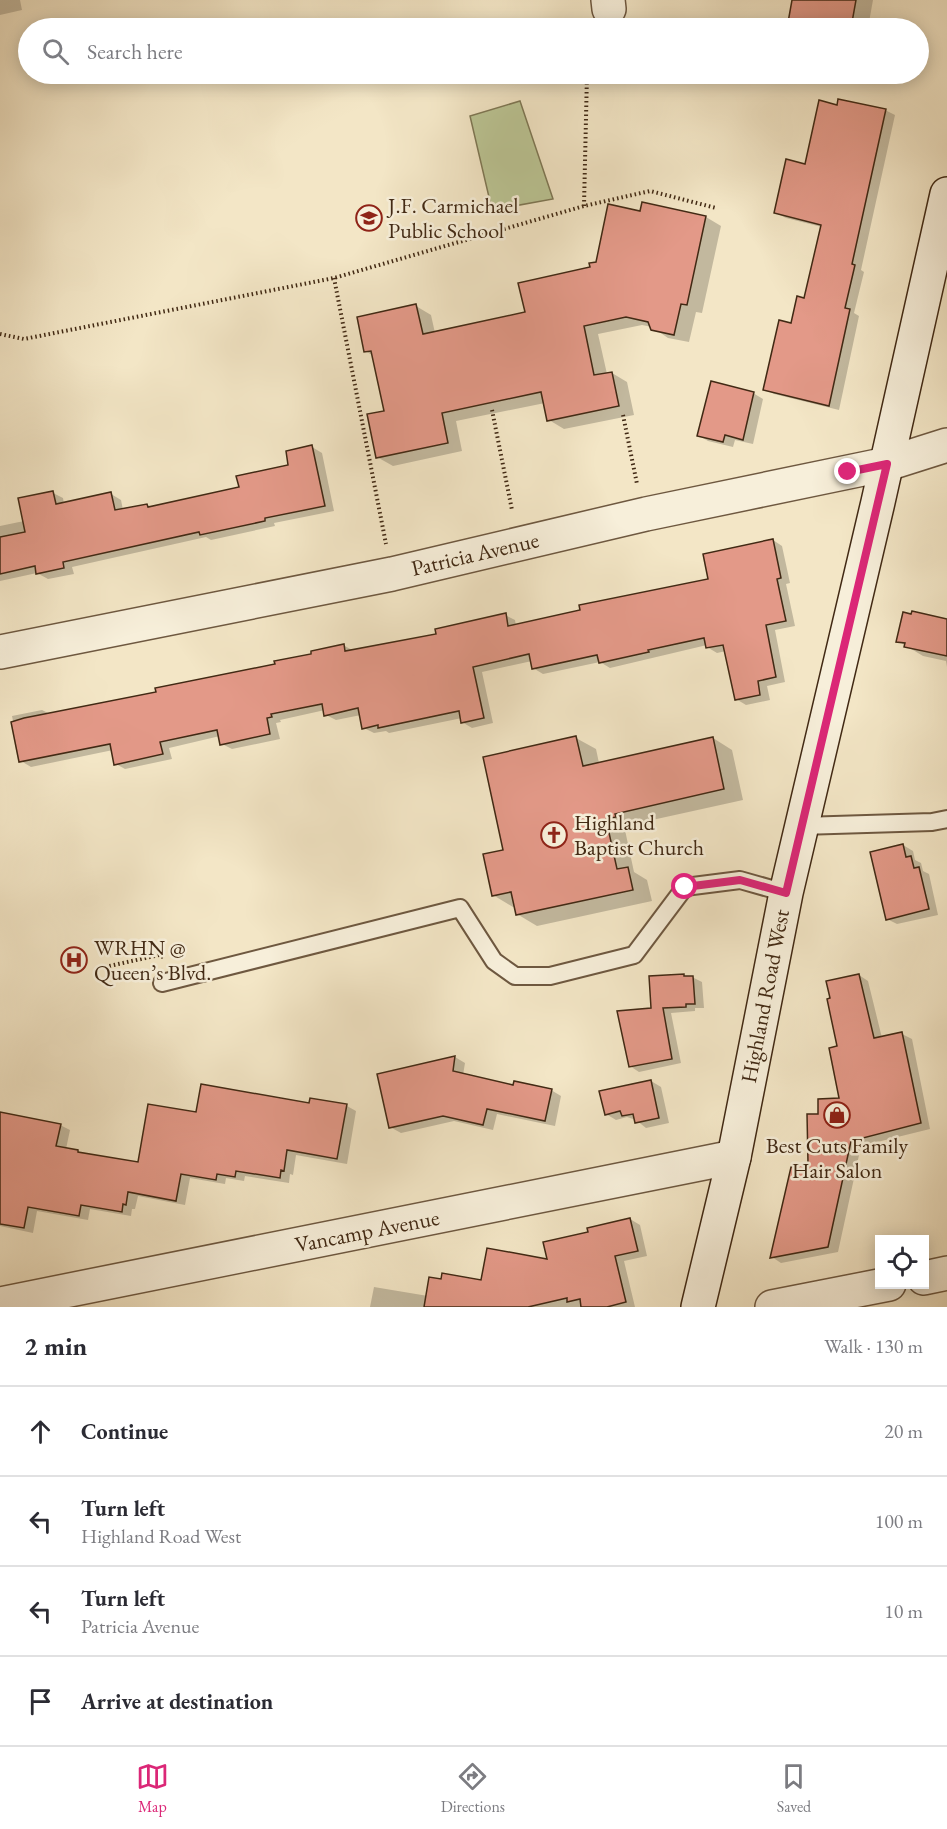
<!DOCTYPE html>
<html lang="en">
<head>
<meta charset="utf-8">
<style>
  :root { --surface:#fff; --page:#f2f2f3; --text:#2b2b33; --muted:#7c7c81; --line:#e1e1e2; --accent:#db2777 }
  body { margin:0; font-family:"EB Garamond",serif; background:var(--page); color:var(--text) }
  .controls { position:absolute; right:18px; bottom:18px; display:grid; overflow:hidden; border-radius:0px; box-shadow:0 3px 15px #0003 }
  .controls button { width:54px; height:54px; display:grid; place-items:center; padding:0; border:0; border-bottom:2px solid var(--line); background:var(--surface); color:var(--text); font:30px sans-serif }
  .stop { position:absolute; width:18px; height:18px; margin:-14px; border:4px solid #db2777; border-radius:50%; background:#fff }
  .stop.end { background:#db2777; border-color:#fff; box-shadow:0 2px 6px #0008 }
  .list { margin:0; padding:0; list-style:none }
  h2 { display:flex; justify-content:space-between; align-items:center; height:78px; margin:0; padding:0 24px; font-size:26px }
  h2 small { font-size:20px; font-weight:400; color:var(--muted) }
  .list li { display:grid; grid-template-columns:39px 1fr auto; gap:18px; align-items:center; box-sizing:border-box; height:90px; padding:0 24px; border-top:2px solid var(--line) }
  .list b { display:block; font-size:22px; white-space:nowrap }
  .list p { margin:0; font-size:20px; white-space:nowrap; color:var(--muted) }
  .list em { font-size:20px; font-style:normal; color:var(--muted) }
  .icon { flex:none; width:33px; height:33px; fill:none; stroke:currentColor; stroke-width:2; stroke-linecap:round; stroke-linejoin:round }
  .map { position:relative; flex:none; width:947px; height:1307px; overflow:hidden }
  .search { position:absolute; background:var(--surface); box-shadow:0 3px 15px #0003; left:18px; right:18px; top:18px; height:66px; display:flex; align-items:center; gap:15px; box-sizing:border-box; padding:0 21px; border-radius:33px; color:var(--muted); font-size:22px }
  .sheet { height:438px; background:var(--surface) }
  nav { display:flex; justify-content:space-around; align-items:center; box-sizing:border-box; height:84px; border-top:2px solid var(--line); background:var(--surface); font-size:16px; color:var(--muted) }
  nav a { display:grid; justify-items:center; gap:3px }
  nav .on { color:var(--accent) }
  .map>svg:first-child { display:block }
</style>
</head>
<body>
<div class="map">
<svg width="947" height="1307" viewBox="0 0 947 1307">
  <rect width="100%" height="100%" fill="#f3e6c6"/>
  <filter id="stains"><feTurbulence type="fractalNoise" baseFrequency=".00333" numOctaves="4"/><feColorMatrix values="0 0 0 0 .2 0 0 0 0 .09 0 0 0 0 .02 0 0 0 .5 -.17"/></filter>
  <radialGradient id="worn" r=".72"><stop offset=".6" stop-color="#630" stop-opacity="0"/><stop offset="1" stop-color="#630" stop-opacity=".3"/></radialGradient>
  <path fill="#bbc594" stroke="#7e7754" stroke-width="1.5" d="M520 101 553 199 492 210 470 116Z"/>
  <path fill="#0003" d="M0 0H20L22 10 0 15Z
    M794 0H873L868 28H788Z
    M840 100 885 110 895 115 861 270 864 272 854 313 859 316 839 410 774 394 764 389 792 324 805 300 822 227 786 218 776 213 806 166 838 106Z
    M643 204 706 217 721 226 702 313 696 312 689 342 668 338 652 327 642 325 598 334 607 374 612 373 627 382 634 415 564 429 549 420 545 403 456 421 462 451 393 466 377 457 385 412 374 356 365 351 416 306 431 315 435 333 526 313 592 269 641 212Z
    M753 393 763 399 753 444 735 440 733 447 708 441 698 435Z
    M312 447 322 453 334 511 274 523 275 526 211 540 206 537 72 567 74 574 48 579 37 573 0 581V526L24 521 53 493 63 498 64 504 111 494 121 500 123 510 147 505 152 508 240 488 290 466Z
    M773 540 782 546 790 583 786 584 795 626 775 630 785 682 767 686 770 700 746 705 736 699 726 651 717 653 707 647V645L610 668 600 662 543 674 533 668 532 661 482 672 493 723 472 728 462 722V718L389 733 386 731 374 733 364 728 361 715 336 720 326 715 325 710 280 720 281 722 276 723 280 739 232 749 222 744 220 736 169 748 172 759 125 769 116 764 113 750 31 767 21 761 12 716 42 710 50 714 158 693 277 665 343 645 354 651 437 635 505 615 515 620 516 626 710 580Z
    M947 621V667L946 661 923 656 898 641Z
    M576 738 596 749 599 763 713 738 732 750 743 800 634 824 635 828 625 830 634 872 647 880 652 901 537 926 517 914 516 906 513 907 493 895 505 851Z
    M903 845 913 851 915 860 921 863 923 871 929 874 938 915 897 924 887 919Z
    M859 975 868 981 882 1038 902 1034 912 1039 930 1129 861 1146 838 1252 781 1263 772 1257 810 1164 820 1115 841 1099 838 1047Z
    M684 976 692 977 702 982 704 1008H695V1011L671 1013 681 1063 639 1072 630 1066 652 1010 651 978Z
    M455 1057 465 1063 463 1075 514 1086 551 1090 561 1096 555 1126 497 1114 493 1130 454 1121 401 1133 390 1127 379 1075Z
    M651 1081 661 1087 669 1123 646 1128 636 1120 627 1117 616 1120 606 1114Z
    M311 1100 347 1106 356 1111 347 1164 296 1155 293 1175 290 1174 289 1183 245 1176 244 1181 226 1178 225 1184 190 1178 185 1205 138 1196 135 1209H132L131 1216 90 1209 88 1220 37 1211 33 1233 0 1226V1113L60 1125 70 1130 66 1149 78 1151 84 1155 139 1164 198 1114 310 1105Z
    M630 1219 640 1225 647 1256 624 1261 635 1307H370L374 1287 428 1296 482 1282 549 1261 590 1233Z"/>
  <path fill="#e39988" stroke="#412914" stroke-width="1.5" d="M792 0H856L851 28H787Z
    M838 99 886 109 852 264 855 265 845 308 850 309 829 406 763 390 779 320 791 323 797 296 804 298 821 225 774 213 786 159 805 164 819 100 837 105Z
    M642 202 706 216 687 305 681 304 674 335 651 330 648 322 626 317 584 326 594 375 612 372 619 406 547 421 541 392 442 413 448 443 376 458 367 414 384 411 371 351 364 352 357 317 416 304 423 334 525 312 518 283 590 267 589 263 596 262 608 204 640 211Z
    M711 381 754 392 743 440 725 435 723 442 697 436Z
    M312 445 325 506 265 518V521L200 535 199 532 63 562 64 568 36 574 35 566 0 574V537L25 532 18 498 53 491 56 504 111 492 115 510 147 504 148 507 239 487 236 476 288 465 286 451Z
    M773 539 781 578 777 579 786 621 766 625 776 677 758 681 760 695 735 700 723 645 706 648 704 638 648 650 649 652 599 663 597 655 532 669 529 654 473 667 484 718 461 723 459 711 378 728V725L362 729 358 708 324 716 322 704 271 714 272 717 267 718 270 734 220 745 217 730 160 742 163 754 114 765 110 744 19 762 11 722 24 718 156 692 155 688 275 664 274 661 311 654V651L344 644 345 651 436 634 435 629 506 613 508 626 580 610 579 605 708 579 703 554Z
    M912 611 947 619V656L904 647 905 643 896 642 903 612 911 614Z
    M576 736 583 766 713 737 724 789 615 814 616 817 606 819 617 869 628 867 633 890 516 915 511 892 492 896 483 854 503 850 483 757Z
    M903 844 906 857 911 856 914 868 919 867 929 909 886 920 870 852Z
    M684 974V976H693L695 1004H686V1007L663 1008 672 1059 629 1067 617 1011 651 1008 649 976Z
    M859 974 874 1038 902 1032 921 1123 851 1141 828 1247 770 1258 791 1167 808 1163 807 1114H818V1099L839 1098 829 1048 837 1046 827 999 830 998 826 981Z
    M455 1056 453 1071 513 1085 514 1081 552 1089 545 1121 487 1109 483 1125 443 1116 389 1128 377 1074Z
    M651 1080 659 1118 635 1123 633 1114 622 1116 620 1111 605 1115 599 1091Z
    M201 1084 309 1103 310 1098 347 1104 337 1159 287 1150 284 1171 281 1170 280 1178 236 1171 235 1177 217 1174 216 1180 181 1174 176 1201 128 1192 126 1205 123 1204 122 1212 81 1205 79 1216 28 1207 24 1228 0 1224V1112L61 1124 56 1146 78 1150V1152L138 1162 148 1104 196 1112Z
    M630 1218 638 1251 615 1256 626 1302 607 1307H581L580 1299 567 1302V1298L528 1307H424L429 1277 441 1279 442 1273 481 1280 487 1248 547 1259 543 1242 588 1232 587 1228Z"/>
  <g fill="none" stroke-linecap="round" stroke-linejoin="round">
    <g stroke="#6e5840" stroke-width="20">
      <path id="service" d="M801 826 932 822 947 819
        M162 983 460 908 494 961 515 976H550L634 955 685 887 740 880 786 893"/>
    </g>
    <g stroke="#6e5840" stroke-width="36">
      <path id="minor" d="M608 0 609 9
        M0 652 392 574 646 514 887 464 947 445
        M924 1278 947 1273
        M0 1304 734 1157
        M772 1307 889 1284"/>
    </g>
    <g stroke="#412914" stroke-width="36">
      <path id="secondary" d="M698 1307 734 1157 786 893 878 502 947 194"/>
    </g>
    <path stroke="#412914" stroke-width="4" stroke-dasharray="1.5 3" stroke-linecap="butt" d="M584 206 587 74
      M334 278 386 544
      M0 334 24 339 334 278 584 206 650 191 716 208
      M492 410 512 510
      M623 415 637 484
      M105 967 159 955 165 958"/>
    <use href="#service" stroke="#f7efda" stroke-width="16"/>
    <use href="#minor" stroke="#f7efda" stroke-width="33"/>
    <use href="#secondary" stroke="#f7efda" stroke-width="33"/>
  </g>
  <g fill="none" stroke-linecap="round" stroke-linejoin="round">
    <path stroke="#db2777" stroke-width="8" d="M685 887 740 880 786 893 887 464 848 472"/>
  </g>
  <defs>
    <g id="school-ring" transform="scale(1.35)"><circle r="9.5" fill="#f7efda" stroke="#8f2418" stroke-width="1.5"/><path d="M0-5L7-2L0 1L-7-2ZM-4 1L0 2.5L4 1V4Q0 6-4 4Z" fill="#8f2418"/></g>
    <g id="church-ring" transform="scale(1.35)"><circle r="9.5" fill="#f7efda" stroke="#8f2418" stroke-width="1.5"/><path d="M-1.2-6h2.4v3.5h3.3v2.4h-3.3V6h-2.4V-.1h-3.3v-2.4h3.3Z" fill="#8f2418"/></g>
    <g id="hospital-ring" transform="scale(1.35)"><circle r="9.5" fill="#f7efda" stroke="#8f2418" stroke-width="1.5"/><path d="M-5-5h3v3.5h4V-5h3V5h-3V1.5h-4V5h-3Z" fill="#8f2418"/></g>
    <g id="shop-ring" transform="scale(1.35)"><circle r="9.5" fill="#f7efda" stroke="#8f2418" stroke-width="1.5"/><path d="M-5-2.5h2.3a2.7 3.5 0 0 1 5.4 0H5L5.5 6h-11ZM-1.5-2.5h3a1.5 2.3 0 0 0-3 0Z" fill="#8f2418"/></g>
  </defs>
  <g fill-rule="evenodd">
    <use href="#school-ring" x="369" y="218"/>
    <use href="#church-ring" x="554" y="835"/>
    <use href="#hospital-ring" x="74" y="960"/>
    <use href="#shop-ring" x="837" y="1115"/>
  </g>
  <g text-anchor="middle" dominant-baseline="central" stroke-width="5" stroke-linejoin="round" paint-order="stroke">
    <g font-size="22" fill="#412914" stroke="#f7efda" text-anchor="start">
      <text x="388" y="205">J.F. Carmichael<tspan x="388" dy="25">Public School</tspan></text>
      <text x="574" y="822">Highland<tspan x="574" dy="25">Baptist Church</tspan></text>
      <text x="94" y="947">WRHN @<tspan x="94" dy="25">Queen’s Blvd.</tspan></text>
      <text x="837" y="1145" text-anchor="middle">Best Cuts Family<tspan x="837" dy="25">Hair Salon</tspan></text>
    </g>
    <g font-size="22" fill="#412914" stroke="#f7efda">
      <text transform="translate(475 554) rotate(-13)">Patricia Avenue</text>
      <text transform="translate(765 996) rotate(-79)">Highland Road West</text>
      <text transform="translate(367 1231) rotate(-11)">Vancamp Avenue</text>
    </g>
  </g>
  <rect width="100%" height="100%" filter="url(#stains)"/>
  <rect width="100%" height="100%" fill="url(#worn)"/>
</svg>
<div class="controls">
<button><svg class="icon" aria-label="locate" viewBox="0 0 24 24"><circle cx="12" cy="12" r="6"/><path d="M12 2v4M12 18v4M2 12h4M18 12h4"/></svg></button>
</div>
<div class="stop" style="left:685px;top:887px"></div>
<div class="stop end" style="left:848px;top:472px"></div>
<div class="search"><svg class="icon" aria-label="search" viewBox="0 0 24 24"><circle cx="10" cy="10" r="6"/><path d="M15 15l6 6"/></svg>Search here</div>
</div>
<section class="sheet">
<h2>2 min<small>Walk · 130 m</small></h2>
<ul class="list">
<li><svg class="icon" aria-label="ahead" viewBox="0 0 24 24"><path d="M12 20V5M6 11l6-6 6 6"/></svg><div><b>Continue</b></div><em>20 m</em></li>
<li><svg class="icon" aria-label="left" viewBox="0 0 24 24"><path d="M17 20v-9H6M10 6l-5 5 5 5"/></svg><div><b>Turn left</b><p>Highland Road West</p></div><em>100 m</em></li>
<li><svg class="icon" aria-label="left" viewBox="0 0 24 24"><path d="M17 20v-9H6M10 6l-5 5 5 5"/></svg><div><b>Turn left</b><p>Patricia Avenue</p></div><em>10 m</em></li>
<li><svg class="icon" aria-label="arrive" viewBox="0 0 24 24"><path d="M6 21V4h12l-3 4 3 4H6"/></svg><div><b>Arrive at destination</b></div></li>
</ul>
</section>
<nav>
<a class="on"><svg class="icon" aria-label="map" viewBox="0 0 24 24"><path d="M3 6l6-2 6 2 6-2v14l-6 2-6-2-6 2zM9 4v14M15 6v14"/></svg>Map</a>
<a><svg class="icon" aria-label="directions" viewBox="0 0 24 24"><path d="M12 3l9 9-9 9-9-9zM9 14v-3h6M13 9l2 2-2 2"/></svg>Directions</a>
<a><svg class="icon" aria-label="saved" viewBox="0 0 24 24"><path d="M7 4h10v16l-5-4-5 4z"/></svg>Saved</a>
</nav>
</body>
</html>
